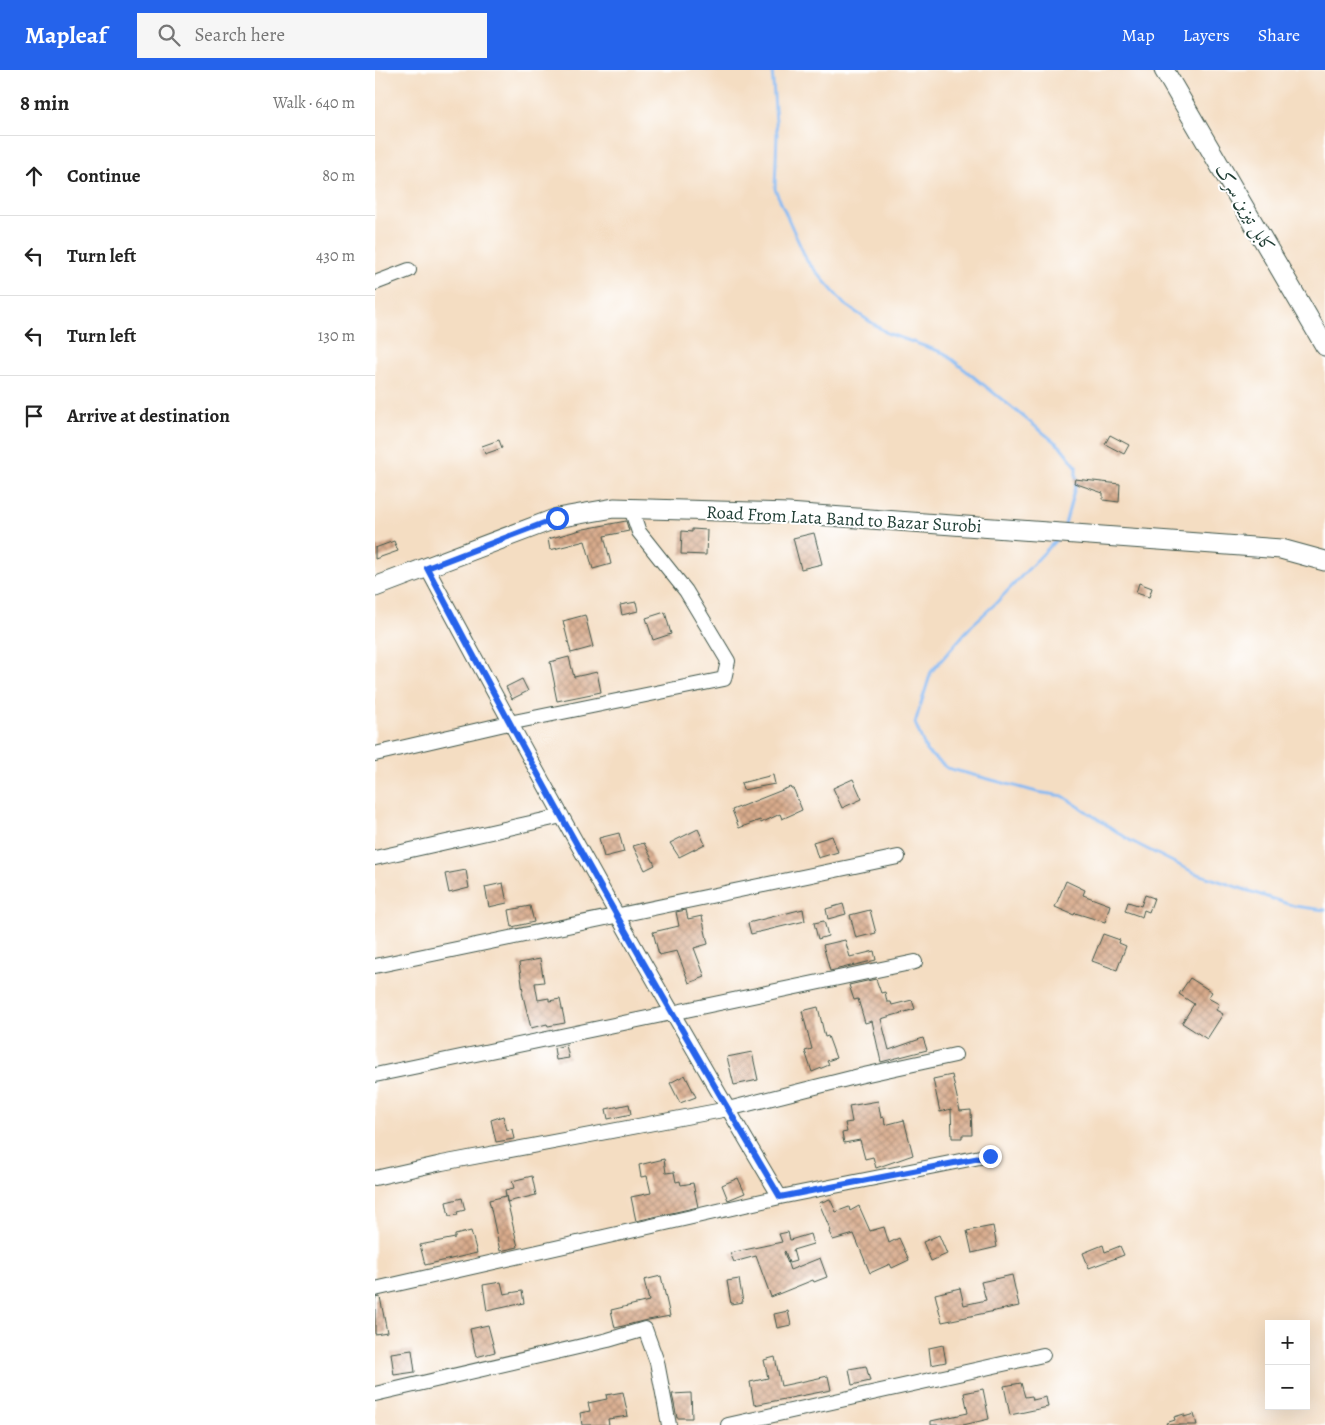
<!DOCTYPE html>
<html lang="en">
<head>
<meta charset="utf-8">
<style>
  :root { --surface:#fff; --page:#f6f6f6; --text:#222; --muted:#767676; --line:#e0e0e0; --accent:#2563eb }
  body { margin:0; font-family:Alegreya,Amiri,serif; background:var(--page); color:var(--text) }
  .controls { position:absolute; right:15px; bottom:15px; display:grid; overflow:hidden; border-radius:0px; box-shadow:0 5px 20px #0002 }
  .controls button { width:45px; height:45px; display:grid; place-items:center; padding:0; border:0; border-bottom:1px solid var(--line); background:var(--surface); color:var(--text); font:25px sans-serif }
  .stop { position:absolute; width:15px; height:15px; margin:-11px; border:4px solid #2563eb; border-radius:50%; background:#fff }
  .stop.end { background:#2563eb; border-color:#fff; box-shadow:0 1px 5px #0008 }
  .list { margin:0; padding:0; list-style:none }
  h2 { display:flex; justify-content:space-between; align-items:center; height:65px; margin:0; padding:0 20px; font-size:21px }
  h2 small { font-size:16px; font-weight:400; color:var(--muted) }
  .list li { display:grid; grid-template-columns:32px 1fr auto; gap:15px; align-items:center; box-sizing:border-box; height:80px; padding:0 20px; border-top:1px solid var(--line) }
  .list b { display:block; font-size:19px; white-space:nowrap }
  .list em { font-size:16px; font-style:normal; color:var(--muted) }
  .icon { flex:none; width:28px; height:28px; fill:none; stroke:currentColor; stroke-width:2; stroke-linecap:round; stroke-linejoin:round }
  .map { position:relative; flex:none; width:950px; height:1355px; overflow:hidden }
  header { display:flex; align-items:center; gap:30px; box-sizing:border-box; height:70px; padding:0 25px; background:var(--accent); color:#fff }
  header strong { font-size:24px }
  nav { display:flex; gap:28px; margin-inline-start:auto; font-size:18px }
  .search { width:350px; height:45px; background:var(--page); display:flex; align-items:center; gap:12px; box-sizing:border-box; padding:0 18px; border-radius:0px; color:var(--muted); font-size:19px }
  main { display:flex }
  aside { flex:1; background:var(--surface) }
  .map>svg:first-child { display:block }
</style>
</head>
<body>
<header>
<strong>Mapleaf</strong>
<div class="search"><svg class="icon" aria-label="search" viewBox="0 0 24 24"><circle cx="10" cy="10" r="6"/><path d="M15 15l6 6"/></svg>Search here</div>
<nav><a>Map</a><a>Layers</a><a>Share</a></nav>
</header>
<main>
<aside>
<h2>8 min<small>Walk · 640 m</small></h2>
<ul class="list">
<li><svg class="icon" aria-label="ahead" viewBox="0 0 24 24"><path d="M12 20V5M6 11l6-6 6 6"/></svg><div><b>Continue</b></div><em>80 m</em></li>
<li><svg class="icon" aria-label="left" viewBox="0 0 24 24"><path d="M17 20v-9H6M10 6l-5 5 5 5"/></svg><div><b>Turn left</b></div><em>430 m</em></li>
<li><svg class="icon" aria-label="left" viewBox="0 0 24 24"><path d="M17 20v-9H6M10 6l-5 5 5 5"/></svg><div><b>Turn left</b></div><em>130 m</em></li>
<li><svg class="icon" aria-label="arrive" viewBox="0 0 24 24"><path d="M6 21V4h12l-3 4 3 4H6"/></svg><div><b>Arrive at destination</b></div></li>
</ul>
</aside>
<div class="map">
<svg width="950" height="1355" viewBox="0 0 950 1355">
  <defs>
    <pattern id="building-cross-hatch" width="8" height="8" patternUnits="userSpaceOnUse" patternTransform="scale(1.25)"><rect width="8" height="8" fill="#d8aa8b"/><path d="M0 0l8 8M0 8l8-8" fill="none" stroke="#af8c72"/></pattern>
  </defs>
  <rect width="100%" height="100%" fill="#fff"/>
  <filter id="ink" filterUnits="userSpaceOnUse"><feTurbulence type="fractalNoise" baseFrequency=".02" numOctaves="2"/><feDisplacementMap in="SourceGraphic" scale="10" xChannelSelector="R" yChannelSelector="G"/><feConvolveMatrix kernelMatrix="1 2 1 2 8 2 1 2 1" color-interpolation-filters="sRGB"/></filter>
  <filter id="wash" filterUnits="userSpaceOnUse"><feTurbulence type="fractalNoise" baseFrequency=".0096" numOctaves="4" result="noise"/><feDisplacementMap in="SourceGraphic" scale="20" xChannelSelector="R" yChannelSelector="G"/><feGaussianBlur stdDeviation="1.12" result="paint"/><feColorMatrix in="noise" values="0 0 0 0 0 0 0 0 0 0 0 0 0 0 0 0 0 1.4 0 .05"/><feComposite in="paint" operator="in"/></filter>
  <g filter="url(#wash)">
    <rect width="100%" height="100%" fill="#f4ddc2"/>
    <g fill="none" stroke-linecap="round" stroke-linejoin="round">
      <path stroke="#85b9f3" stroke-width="3" d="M397 0 402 64 400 119 432 191 469 234 512 263 569 283 686 377 701 396V413L689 458
        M682 469 620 534 597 555 556 602 540 653 552 682 572 698 662 722 688 726 756 771 820 803 919 836 950 840"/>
    </g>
    <g id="blocks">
      <path fill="url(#building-cross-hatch)" d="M735 365 754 375 749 384 730 374Z
        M124 370 127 378 110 384 107 376Z
        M700 409 745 414 744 432 728 430V423L699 413Z
        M251 451 254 461 229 466 236 494 218 499 210 471 175 480 173 469 209 459Z
        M317 459 332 460 331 485 306 484 307 461 317 462Z
        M439 463 447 494 426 499 418 468Z
        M19 471 23 481 0 489V478Z
        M764 513 777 518 774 527 761 523Z
        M261 532 263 541 247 545 245 535Z
        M290 542 296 564 278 570 271 548Z
        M210 545 218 577 196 583 188 551Z
        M194 587 199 607 222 602 226 622 182 631 179 616H180L175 592Z
        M147 609 153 621 137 629 131 617Z
        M398 705 400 714 368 720 366 713Z
        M478 709 487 729 467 738 458 718Z
        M415 717 419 720 427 740 407 749 405 744 386 753 385 750 364 758 357 740Z
        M323 759 330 774 304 787 295 773Z
        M244 763 249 782 229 787 224 768Z
        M457 766 463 782 443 788 438 772Z
        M269 773 280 795 270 800 258 776Z
        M91 800 94 818 74 823 70 804Z
        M691 811 710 820 708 825 735 835 730 852 700 843 699 845 680 837Z
        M128 813 132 833 114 837 110 817Z
        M770 825 779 828 774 842 769 840 767 847 750 841 753 832 766 836Z
        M468 834 471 844 453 849 451 839Z
        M155 836 159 852 137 857 134 840Z
        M428 839 430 851 376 864 373 853Z
        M311 840 313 849 327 846 333 874 319 878 330 907 314 913 302 881 284 885 278 862 304 856 301 842Z
        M495 840 501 863 481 868 475 845Z
        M449 851 453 866 443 869 439 853Z
        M728 864 745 870 744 873 751 876 742 900 717 891Z
        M470 870 475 887 499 881 501 890 455 901 448 875Z
        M165 889 169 912 160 913 163 930 174 928V931L185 929 190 953 173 956 172 954 156 958 147 922 148 921 144 893Z
        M815 908 837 922 833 928 844 934 841 940 848 944 832 969 807 953 819 934 804 924Z
        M501 909 506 923 510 922 512 932H516L517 935 537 930 540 939 506 949 514 980 548 968 552 980 506 992 497 951 490 953 483 929 479 930 474 915Z
        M443 937 450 967 453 966 461 988 452 991 454 995 437 1002 430 981 437 979 427 941Z
        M191 975 194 988 181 990 179 978Z
        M377 982 383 1010 359 1015 352 987Z
        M310 1005 321 1027 305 1033 295 1013Z
        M577 1005 585 1041 596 1040 597 1065H587V1068H577L576 1039 565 1042 558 1009Z
        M503 1031 506 1048 509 1047 510 1055 529 1050 538 1085 501 1098 498 1087 490 1089 485 1070 469 1073 467 1063 472 1062 470 1053 477 1052 474 1036Z
        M254 1034 256 1044 233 1049 231 1039Z
        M128 1046 132 1060 137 1059 139 1069 121 1072 116 1050Z
        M289 1089 291 1103 299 1102 301 1112 305 1111 306 1115 318 1113 323 1137 261 1151 256 1127 276 1123 272 1106 266 1107 264 1095Z
        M157 1106 161 1125 132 1132 130 1120 139 1118 137 1111Z
        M363 1108 370 1123 353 1130 347 1115Z
        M131 1126 143 1177 125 1181 114 1130Z
        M87 1128 90 1140 82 1142 83 1145 74 1146 71 1132Z
        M455 1129 461 1142 474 1137 475 1141 484 1136 495 1161 509 1157 514 1173 524 1168 534 1190 517 1198 515 1194 495 1203 479 1164 458 1170 454 1162 456 1161 444 1133Z
        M618 1156 622 1177 597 1183 592 1161Z
        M96 1161 102 1183 50 1195 45 1175 80 1168V1165Z
        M413 1162 415 1170 435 1164 438 1174 418 1180 421 1191 414 1193 410 1181 409 1182 415 1200 445 1188 452 1207 439 1212 438 1210 396 1227 381 1186 359 1192 355 1183 407 1172 404 1164Z
        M564 1165 572 1184 556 1191 548 1172Z
        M728 1175 730 1182 745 1176 749 1185 714 1198 708 1183Z
        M637 1205 644 1236 567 1252 560 1224 585 1218 589 1235 611 1230 606 1212Z
        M286 1206 295 1246 268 1251 240 1258 236 1240 274 1231 269 1210Z
        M364 1209 368 1232 356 1234 352 1211Z
        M126 1212 129 1224 147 1221 149 1233 112 1241 108 1215Z
        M5 1227 12 1262 0 1264V1228Z
        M413 1241 416 1255 402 1258 399 1244Z
        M113 1255 120 1282 101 1287 95 1259Z
        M568 1275 571 1292 556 1295 554 1278Z
        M37 1280 40 1302 19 1305 16 1283Z
        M400 1287 406 1316 453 1306 456 1320 379 1335 375 1312 393 1308 389 1290Z
        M491 1296 495 1311 477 1315 474 1299Z
        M646 1313 650 1327 657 1326 658 1330 671 1327 673 1337 635 1345 629 1316Z
        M608 1319 614 1349 588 1355H556V1351L593 1343 589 1323Z
        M248 1322 253 1346 233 1349 234 1355H207L205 1343 215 1341 213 1333 232 1329 231 1325Z
        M316 1323 317 1348H302L297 1324Z
        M809 1344V1347L819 1344 822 1355H792L791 1353 800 1350 799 1347Z"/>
    </g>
  </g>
  <g filter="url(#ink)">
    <use href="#blocks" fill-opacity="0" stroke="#3f5549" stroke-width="1"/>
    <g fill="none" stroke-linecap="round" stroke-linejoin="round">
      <g stroke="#3f5549" stroke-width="16">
        <path id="minor" d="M0 213 34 200
          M52 498C165 710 282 920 405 1127
          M0 684 134 653 349 609 353 591 311 521 264 462 256 439
          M0 788 187 746
          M0 896 523 787
          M0 1005 540 892
          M0 1108 67 1093 353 1039 484 1006 580 985
          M0 1219 405 1127 615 1085
          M0 1324 233 1270 270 1259 282 1292 294 1355
          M353 1355 668 1285"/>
      </g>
      <g stroke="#3f5549" stroke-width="21">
        <path id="secondary" d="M789 0 950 276
          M0 517 182 448 239 438 413 443 906 479 950 491"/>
      </g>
      <use href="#minor" stroke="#fff" stroke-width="14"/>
      <use href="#secondary" stroke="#fff" stroke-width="19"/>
    </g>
  </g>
  <g fill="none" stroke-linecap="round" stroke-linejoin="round" filter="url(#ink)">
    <path stroke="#2563eb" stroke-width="6" d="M182 448 52 498C164 711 282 920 405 1127L615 1086"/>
  </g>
  <g text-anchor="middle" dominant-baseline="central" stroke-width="4" stroke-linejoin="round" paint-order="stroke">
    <g font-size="18" fill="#1f3d34" stroke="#fff">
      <text transform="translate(870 138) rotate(60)">کابل تیزین سرک</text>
      <text transform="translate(469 449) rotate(3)">Road From Lata Band to Bazar Surobi</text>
    </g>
  </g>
</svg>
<div class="controls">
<button>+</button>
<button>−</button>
</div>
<div class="stop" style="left:182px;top:448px"></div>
<div class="stop end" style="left:615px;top:1086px"></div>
</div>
</main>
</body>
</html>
